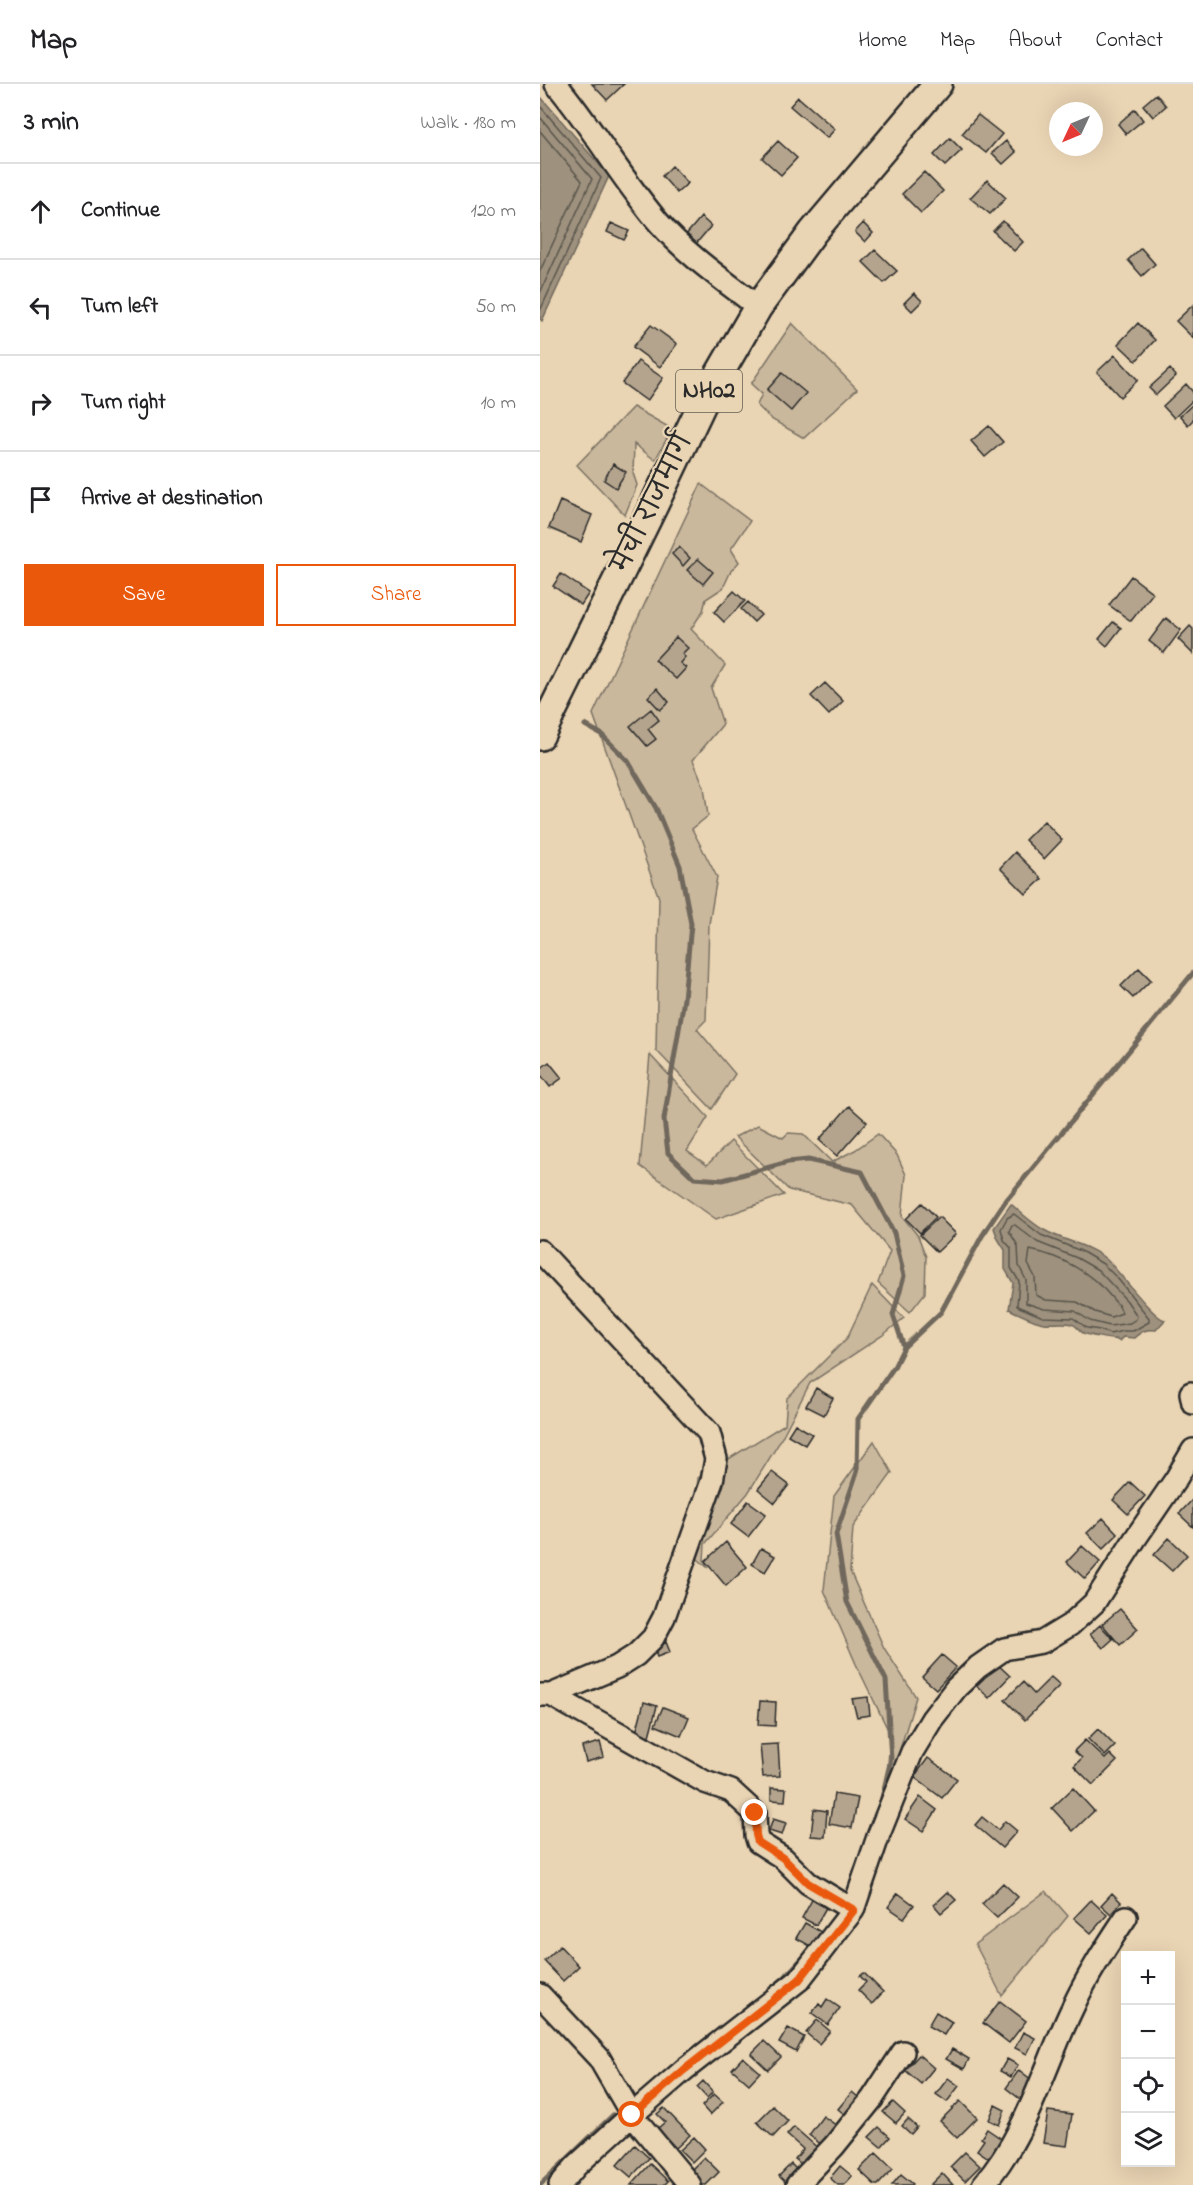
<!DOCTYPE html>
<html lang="en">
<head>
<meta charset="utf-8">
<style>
  :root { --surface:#fff; --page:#f6f6f6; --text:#202124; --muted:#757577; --line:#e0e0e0; --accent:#ea580c }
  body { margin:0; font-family:"Indie Flower","Playpen Sans Deva",sans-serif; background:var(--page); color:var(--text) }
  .controls { position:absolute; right:18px; bottom:18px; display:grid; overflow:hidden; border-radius:0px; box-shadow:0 6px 24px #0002 }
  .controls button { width:54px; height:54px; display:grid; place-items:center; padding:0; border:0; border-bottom:2px solid var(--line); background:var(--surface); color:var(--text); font:30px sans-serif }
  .compass { position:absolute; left:509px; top:18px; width:54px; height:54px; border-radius:50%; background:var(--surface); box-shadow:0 6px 24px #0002; rotate:226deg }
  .stop { position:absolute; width:18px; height:18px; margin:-14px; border:4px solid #ea580c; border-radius:50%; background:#fff }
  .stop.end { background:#ea580c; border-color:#fff; box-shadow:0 2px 6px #0008 }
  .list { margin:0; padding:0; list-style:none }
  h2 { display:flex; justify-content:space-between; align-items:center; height:78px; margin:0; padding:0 24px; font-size:26px }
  h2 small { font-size:20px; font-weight:400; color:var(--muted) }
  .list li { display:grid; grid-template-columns:39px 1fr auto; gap:18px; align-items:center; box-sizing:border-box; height:96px; padding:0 24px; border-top:2px solid var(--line) }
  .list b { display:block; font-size:22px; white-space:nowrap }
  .list em { font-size:20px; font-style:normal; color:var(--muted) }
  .actions { display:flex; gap:12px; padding:18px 24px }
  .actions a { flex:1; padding:14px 0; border:2px solid var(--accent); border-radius:0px; text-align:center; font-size:21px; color:var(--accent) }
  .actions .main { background:var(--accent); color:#fff }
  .icon { flex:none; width:33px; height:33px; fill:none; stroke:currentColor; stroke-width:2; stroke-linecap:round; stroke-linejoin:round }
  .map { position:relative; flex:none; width:653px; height:2101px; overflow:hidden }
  header { display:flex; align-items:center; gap:36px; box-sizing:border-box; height:84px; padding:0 30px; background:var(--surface); border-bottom:2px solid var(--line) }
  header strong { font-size:28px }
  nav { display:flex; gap:33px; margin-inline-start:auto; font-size:21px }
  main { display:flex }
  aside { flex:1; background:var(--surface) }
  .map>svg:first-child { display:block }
</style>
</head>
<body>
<header>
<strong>Map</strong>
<nav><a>Home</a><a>Map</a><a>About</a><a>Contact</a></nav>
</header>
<main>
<aside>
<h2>3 min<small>Walk · 180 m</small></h2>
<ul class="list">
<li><svg class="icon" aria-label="ahead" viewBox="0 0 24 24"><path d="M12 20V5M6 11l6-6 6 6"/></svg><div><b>Continue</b></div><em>120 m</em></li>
<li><svg class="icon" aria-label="left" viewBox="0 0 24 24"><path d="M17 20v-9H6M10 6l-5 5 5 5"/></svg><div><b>Turn left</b></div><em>50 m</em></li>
<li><svg class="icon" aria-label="right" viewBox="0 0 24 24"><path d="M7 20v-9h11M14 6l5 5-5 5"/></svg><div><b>Turn right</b></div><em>10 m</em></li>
<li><svg class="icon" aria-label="arrive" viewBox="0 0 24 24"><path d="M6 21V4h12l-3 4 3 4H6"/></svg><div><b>Arrive at destination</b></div></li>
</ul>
<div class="actions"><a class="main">Save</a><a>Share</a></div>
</aside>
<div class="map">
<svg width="653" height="2101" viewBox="0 0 653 2101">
  <rect width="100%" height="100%" fill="#e9d4b3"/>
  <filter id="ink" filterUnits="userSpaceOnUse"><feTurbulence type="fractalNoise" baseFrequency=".0167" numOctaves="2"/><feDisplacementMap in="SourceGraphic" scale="12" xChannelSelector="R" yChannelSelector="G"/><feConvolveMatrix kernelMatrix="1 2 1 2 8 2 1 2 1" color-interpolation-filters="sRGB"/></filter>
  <g filter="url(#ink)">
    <path fill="#cab89d" stroke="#7a7264" stroke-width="1.5" d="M252 239 317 305 264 354 231 335 217 321 222 310 211 300Z
      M93 323 132 345 115 376 94 360 93 389 97 401 85 431 37 381Z
      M161 400 210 437 191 465 199 478 191 487 183 504 166 515 163 527 151 545 185 581 171 604 183 640 153 676 164 703 168 732 152 745 177 793 169 840 166 936 157 945 195 990 172 1025 116 966 119 814 53 630Z
      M110 971 168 1033 147 1067 167 1081 191 1057 244 1111 176 1135 100 1082Z
      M218 1041 243 1054 248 1049 263 1050 292 1078 315 1066 338 1050 357 1071 366 1091 362 1132 378 1152 386 1173 385 1209 370 1228 338 1199 350 1167 312 1121 249 1106 195 1053Z
      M332 1201 364 1234 343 1251 270 1299 239 1359 208 1409 165 1460 164 1476 168 1484 150 1468 158 1394 245 1340 247 1314 307 1254Z
      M334 1357 352 1389 313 1443 310 1487 344 1564 376 1613 346 1711 350 1650 316 1580 284 1506 294 1412Z
      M506 1807 528 1832 462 1912 435 1860Z"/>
    <path fill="#9e917d" stroke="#70685c" stroke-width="1.5" d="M0 12 69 92 2 237 0 235Z
      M471 1120C481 1129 493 1140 504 1146 525 1158 549 1160 567 1176 580 1188 613 1234 625 1236L616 1246C605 1245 602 1247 594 1254L583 1253 579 1257 575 1255C572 1256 547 1251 543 1249 539 1247 538 1242 532 1240 524 1238 513 1240 504 1239 496 1238 477 1229 469 1225L473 1199 465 1185V1166L458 1155 454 1144Z"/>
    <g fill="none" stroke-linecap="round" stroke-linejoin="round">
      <path stroke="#59544c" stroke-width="1.5" d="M0 22 61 94 0 227
        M0 33 52 95 0 209
        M0 47 42 97 0 187
        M474 1130 501 1151 541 1167 563 1180 578 1195 609 1234V1238L593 1247H583L570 1250 560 1246 547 1244 533 1234 503 1233 477 1222 479 1197 471 1184V1164L464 1156 461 1145 467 1134Z
        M472 1141H475L497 1158 537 1174 558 1186 587 1217 597 1232 596 1235 590 1239 570 1242 550 1237 535 1227 504 1225 486 1219V1196L479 1182 478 1162 469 1147Z
        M490 1166C521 1172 552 1189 572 1214 576 1219 581 1223 582 1229L571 1233 555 1228 537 1218 506 1216 496 1211 495 1193 488 1180Z"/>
      <path stroke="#70685c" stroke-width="5" d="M45 641 61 650 88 677 116 724 140 782 151 840 144 915 124 1035 128 1069 154 1094 183 1096 248 1078 268 1076 322 1088 354 1149 364 1192 353 1231 364 1263 354 1283 318 1335 317 1388 296 1450 307 1518 346 1596 351 1675 341 1718
        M364 1263 401 1228 442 1152 464 1119 653 889
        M226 1909 244 1894 268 1868
        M0 2101 73 2031"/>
    </g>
    <path fill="#b4a48d" stroke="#2b2b2b" stroke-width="1.5" d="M52 0H84L67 16Z
      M616 10 626 22 613 33 603 21Z
      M258 13 295 45 287 54 250 22Z
      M595 25 603 36 586 50 578 40Z
      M438 31 462 50 446 69 422 50Z
      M410 54 422 66 405 82 394 71Z
      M238 57 257 74 241 91 222 74Z
      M466 57 476 68 463 80 452 69Z
      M132 82 148 99 137 109 122 92Z
      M384 88 403 107 381 129 362 110Z
      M447 96 466 114 450 130 430 114Z
      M161 133 171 142 155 161 145 152Z
      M463 137 483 158 474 167 453 147Z
      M71 139 89 147 84 156 67 148Z
      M323 139 333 149 325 158 315 148Z
      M601 164 615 180 602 192 588 176Z
      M335 166 357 187 344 199 323 178Z
      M374 209 382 217 372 227 364 219Z
      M653 221V254L636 237Z
      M598 239 615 256 596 277 578 260Z
      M111 241 137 260 120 283 93 263Z
      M575 271 598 296 580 313 557 288Z
      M98 277 123 294 107 317 82 299Z
      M630 285 636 292 616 311 609 304Z
      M242 289 266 309 251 327 227 306Z
      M646 300 653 308V316L634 334 623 322Z
      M653 320V336L648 341 640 332Z
      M449 342 463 358 445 373 431 357Z
      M73 380 86 388 76 404 64 396Z
      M20 417 52 431 41 458 9 444Z
      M139 463 150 474 143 482 132 470Z
      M158 475 173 488 163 500 147 486Z
      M21 490 49 509 41 521 13 502Z
      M591 492 613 509 591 537 569 521Z
      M194 507 205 517 184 538 174 528Z
      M208 518 221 531 214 538 201 525Z
      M626 534 641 546 624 569 609 557Z
      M573 538 581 544 567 562 559 555Z
      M650 542 653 545V570L638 555Z
      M136 553 148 564 142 570 145 573 140 579 146 584 136 595 115 576Z
      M285 599 303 617 289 631 271 612Z
      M117 604 129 618 120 626 108 613Z
      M111 625 119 636 108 645 116 655 107 662 90 642Z
      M504 737 522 756 504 775 485 756Z
      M475 768 502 795 486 810 460 784Z
      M599 884 611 896 593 914 581 902Z
      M9 978 22 994 10 1003 0 990V985Z
      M309 1022 327 1038 297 1072 279 1056Z
      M382 1119 396 1133 380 1149 366 1135Z
      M399 1133 416 1150 397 1168 380 1151Z
      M276 1304 293 1314 284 1331 266 1322Z
      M255 1340 272 1350 265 1361 248 1351Z
      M232 1388 249 1401 235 1419 218 1405Z
      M590 1398 605 1412 588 1430 573 1416Z
      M652 1416 653 1417V1443L639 1430Z
      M208 1417 226 1430 208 1453 191 1440Z
      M563 1434 578 1450 563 1465 547 1449Z
      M629 1454 647 1471 632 1487 614 1471Z
      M186 1458 207 1483 186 1502 165 1477Z
      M542 1462 560 1478 545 1495 527 1478Z
      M221 1464 235 1472 225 1488 212 1480Z
      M580 1525 598 1545 580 1561 562 1540Z
      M560 1541 573 1555 563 1564 550 1550Z
      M126 1558 130 1568 117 1573 113 1563Z
      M402 1571 416 1583 396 1605 382 1593Z
      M454 1577 470 1592 449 1614 433 1598Z
      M511 1593 520 1601 485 1636 465 1616 483 1598 494 1610Z
      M328 1613 330 1631 317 1633 312 1615Z
      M220 1617 236 1618 235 1642 218 1641Z
      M104 1618 117 1622 109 1652 96 1649Z
      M123 1623 149 1633 141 1652 115 1641Z
      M558 1645 575 1662 565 1672 548 1655Z
      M545 1656 565 1675 570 1670 577 1677 553 1701 534 1682 542 1674 534 1667Z
      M60 1658 64 1673 46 1678 42 1663Z
      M238 1660 240 1692 223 1693 220 1661Z
      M388 1674 417 1695 402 1714 374 1693Z
      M231 1704 246 1705 245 1717 231 1716Z
      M533 1704 554 1727 533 1747 512 1724Z
      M294 1710 318 1714 312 1744 289 1740Z
      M380 1713 397 1726 383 1747 365 1735Z
      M274 1725 287 1727 285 1753 271 1752Z
      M442 1733 458 1746 465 1737 477 1747 462 1764 435 1741Z
      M233 1735 246 1739 242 1751 229 1747Z
      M463 1799 478 1813 457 1834 442 1820Z
      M408 1808 416 1816 401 1829 394 1821Z
      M358 1809 374 1821 364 1834 348 1823Z
      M572 1809 581 1818 571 1830 561 1821Z
      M273 1814 287 1822 276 1841 262 1834Z
      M551 1816 567 1831 551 1849 534 1834Z
      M265 1839 281 1848 272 1863 256 1854Z
      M20 1862 39 1882 23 1897 4 1877Z
      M324 1889 343 1908 332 1920 318 1906 326 1898 320 1892Z
      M287 1915 300 1924 288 1941 272 1929 279 1920 282 1923Z
      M460 1917 486 1937 469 1959 443 1939Z
      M396 1928 412 1938 404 1951 388 1942Z
      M277 1936 290 1947 279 1960 266 1949Z
      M248 1944 264 1953 256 1968 239 1959Z
      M483 1948 495 1954 487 1970 475 1964Z
      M224 1957 241 1973 228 1986 211 1970Z
      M412 1965 429 1975 424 1985 406 1975Z
      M379 1971 394 1984 381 2000 365 1986Z
      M203 1973 220 1988 209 2000 192 1985Z
      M467 1975 478 1981 471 1993 460 1987Z
      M479 1986 493 1997 480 2015 466 2004Z
      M408 1994 419 2002 407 2018 396 2010Z
      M163 1997 173 2008 167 2014 157 2003Z
      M312 2008 324 2018 310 2035 298 2025Z
      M174 2010 183 2018 170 2031 162 2022Z
      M420 2017 437 2034 417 2054 400 2037Z
      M353 2018 365 2029 356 2039 343 2028Z
      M455 2021 465 2026 459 2041 449 2036Z
      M233 2022 248 2037 233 2053 217 2038Z
      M124 2024 150 2051 136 2064 117 2045 125 2038 117 2030Z
      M508 2027 532 2030 527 2062 503 2059Z
      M283 2032 297 2042 282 2061 269 2051Z
      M368 2035 377 2043 371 2050 362 2042Z
      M254 2043 280 2066 266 2084 255 2075 263 2065 247 2051Z
      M339 2043 350 2053 341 2063 329 2053Z
      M447 2045 466 2058 453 2077 437 2066 444 2056 441 2054Z
      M154 2053 165 2065 152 2078 140 2066Z
      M95 2061 109 2074 91 2093 77 2081Z
      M425 2068 440 2082 425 2097 410 2083Z
      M336 2069 353 2085 338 2101H335L319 2086Z
      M164 2073 179 2088 166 2101H162L149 2088Z
      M110 2080 128 2097 124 2101H91Z
      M251 2080 259 2088 247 2100 239 2092Z
      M300 2082 312 2092 304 2101H298L290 2094Z
      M402 2089 413 2101H390Z
      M361 2090 373 2100 372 2101H352Z"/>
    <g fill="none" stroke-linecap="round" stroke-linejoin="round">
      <g stroke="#2b2b2b" stroke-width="26">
        <path id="minor" d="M16 0C53 44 82 96 120 140 148 172 185 197 218 223
          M0 1167 169 1349 176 1375 172 1397 124 1533 113 1554 96 1571 77 1583 11 1611
          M651 1309 653 1319
          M1 1611H11L165 1698 191 1707 215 1729 216 1751 218 1758 243 1774 268 1799 313 1826
          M0 1911 59 1974 92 2031 150 2101
          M20 2101 36 2082 92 2031 144 1986 259 1896 313 1826 339 1750 372 1668 392 1635 416 1604 438 1583 464 1565 502 1558 530 1541 554 1519 595 1455 636 1395 653 1366
          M257 2101 294 2062 332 2015 363 1968
          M443 2101C487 2051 504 1983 532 1925 547 1892 566 1863 586 1833"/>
      </g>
      <g stroke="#2b2b2b" stroke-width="32">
        <path id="major" d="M0 652 114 421 163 318 218 223 273 148 398 0"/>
      </g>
      <use href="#minor" stroke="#e9d4b3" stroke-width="21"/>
      <use href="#major" stroke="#e9d4b3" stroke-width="27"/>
    </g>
  </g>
  <g fill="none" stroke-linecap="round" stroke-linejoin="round" filter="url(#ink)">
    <path stroke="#ea580c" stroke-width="8" d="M92 2031 144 1986 259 1896 314 1826 268 1799 243 1774 218 1758 216 1751 215 1729"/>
  </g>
  <g text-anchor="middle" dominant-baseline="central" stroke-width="4.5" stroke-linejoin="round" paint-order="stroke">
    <rect fill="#e9d4b3" stroke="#645e54" stroke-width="1.5" x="136" y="286" width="66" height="42" rx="4.5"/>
    <g font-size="24" font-weight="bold" fill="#2b2b2b">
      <text x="169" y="307">NH02</text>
    </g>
    <g font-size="26" fill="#2b2b2b" stroke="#e9d4b3">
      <text transform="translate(114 420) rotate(-64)">मेची राजमार्ग</text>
    </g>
  </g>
</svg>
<div class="controls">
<button>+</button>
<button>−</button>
<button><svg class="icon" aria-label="locate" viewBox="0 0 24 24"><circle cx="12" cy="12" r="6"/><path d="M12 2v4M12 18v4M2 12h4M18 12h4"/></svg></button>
<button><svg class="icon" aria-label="layers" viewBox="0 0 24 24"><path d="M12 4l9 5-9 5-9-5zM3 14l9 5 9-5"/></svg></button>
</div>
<svg class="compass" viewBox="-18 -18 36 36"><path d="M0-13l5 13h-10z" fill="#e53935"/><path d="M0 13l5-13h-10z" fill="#757577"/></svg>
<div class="stop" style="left:92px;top:2031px"></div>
<div class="stop end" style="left:215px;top:1729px"></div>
</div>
</main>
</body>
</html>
